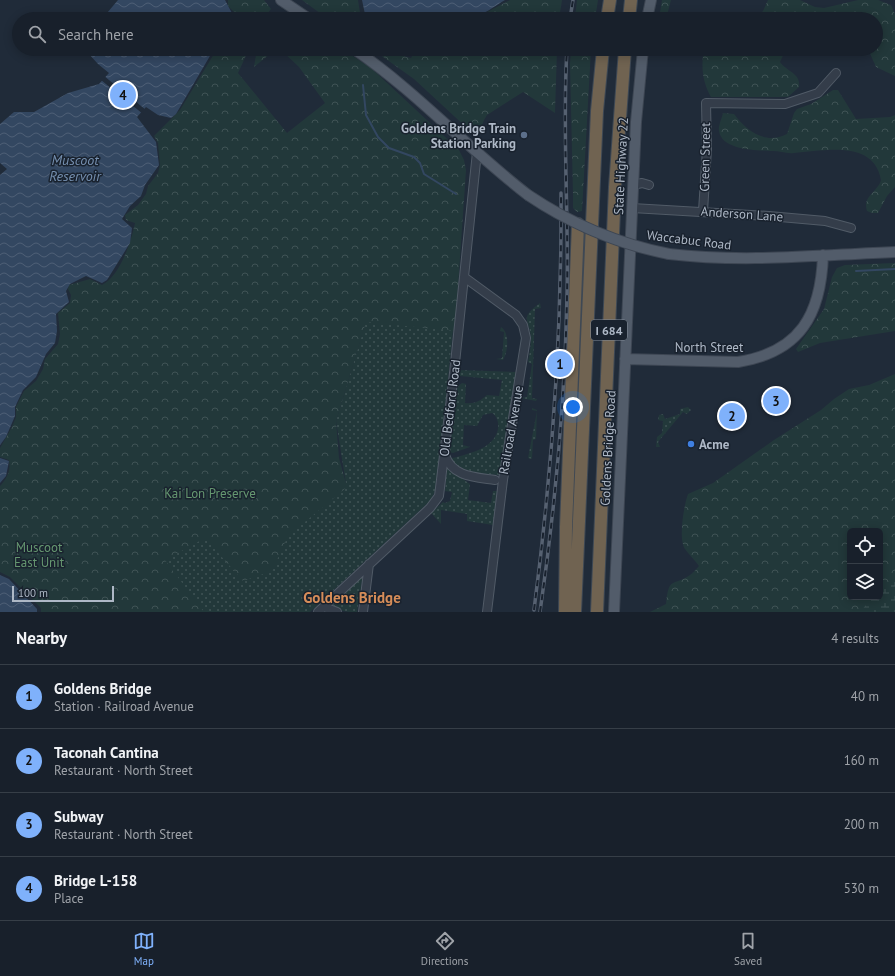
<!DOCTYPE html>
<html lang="en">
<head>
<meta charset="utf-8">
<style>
  :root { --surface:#18202b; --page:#252d37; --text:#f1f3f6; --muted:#9fa3a9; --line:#363e47; --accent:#7fb1fb }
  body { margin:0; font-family:"PT Sans",sans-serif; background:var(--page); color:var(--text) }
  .controls { position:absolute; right:12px; bottom:12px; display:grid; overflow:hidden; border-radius:6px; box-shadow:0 2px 10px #0003 }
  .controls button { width:36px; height:36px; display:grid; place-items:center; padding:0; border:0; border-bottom:1px solid var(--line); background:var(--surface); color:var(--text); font:20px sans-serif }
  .scale { position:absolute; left:12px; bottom:10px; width:102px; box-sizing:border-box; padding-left:4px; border:2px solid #aeb8c6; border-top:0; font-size:11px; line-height:14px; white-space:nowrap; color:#aeb8c6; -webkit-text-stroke:3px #19222e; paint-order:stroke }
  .you { position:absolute; left:573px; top:407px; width:14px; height:14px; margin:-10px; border:3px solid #fff; border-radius:50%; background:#1a73e8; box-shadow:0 0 0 6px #1a73e833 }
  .badge { display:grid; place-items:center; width:26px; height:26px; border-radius:50%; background:var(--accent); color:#111; font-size:13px; font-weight:700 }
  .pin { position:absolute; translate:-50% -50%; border:2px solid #fff; box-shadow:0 1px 4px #0006 }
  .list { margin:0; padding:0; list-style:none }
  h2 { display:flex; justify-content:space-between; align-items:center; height:52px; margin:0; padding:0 16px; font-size:17px }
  h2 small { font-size:13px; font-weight:400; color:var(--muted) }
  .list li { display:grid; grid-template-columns:26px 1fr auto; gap:12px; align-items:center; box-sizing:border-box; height:64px; padding:0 16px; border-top:1px solid var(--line) }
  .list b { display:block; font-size:15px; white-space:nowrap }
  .list p { margin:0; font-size:13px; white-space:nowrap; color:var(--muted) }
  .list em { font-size:13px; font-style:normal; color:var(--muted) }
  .icon { flex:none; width:22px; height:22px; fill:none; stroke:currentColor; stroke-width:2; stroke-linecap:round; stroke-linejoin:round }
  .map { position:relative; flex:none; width:895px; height:612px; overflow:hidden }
  .search { position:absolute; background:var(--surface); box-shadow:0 2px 10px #0003; left:12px; right:12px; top:12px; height:44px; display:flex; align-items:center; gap:10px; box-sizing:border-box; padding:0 14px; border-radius:22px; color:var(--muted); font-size:15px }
  .sheet { height:308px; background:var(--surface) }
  nav { display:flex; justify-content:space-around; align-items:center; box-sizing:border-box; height:56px; border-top:1px solid var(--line); background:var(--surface); font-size:11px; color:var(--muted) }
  nav a { display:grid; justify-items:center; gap:2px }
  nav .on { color:var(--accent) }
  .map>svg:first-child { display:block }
</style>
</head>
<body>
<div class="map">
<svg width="895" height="612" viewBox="0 0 895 612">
  <defs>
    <pattern id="grass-dots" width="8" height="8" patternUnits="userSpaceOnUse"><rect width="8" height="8" fill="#22383a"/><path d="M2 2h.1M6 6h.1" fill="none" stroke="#405355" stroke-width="1.8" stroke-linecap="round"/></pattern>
    <pattern id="forest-crowns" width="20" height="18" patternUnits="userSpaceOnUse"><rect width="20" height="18" fill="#22383a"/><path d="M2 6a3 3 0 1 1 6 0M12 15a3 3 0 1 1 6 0" fill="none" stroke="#405355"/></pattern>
    <pattern id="wetland-marsh" width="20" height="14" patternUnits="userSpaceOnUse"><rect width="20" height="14" fill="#22383a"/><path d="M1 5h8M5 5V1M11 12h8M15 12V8" fill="none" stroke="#405355"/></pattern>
    <pattern id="water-waves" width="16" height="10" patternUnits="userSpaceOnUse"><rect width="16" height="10" fill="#334761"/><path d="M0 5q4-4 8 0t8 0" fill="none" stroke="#4e5f76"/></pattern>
  </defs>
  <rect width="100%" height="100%" fill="#202b39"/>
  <path fill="url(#grass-dots)" d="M540 303 541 308 535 309 532 398 537 399 536 401 521 398 527 397 532 364 528 362C529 355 531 347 531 340 531 319 517 320 540 303Z
    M366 321 453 330 437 486 431 500 310 612H177L120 475 299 479 346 484 336 421Z
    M501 327C510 333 508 352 503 360L496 359 502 358 504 332 500 331Z
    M458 370 516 372 499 475C482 474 461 472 449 459 466 454 494 450 498 429 499 423 497 416 492 413L483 415 477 426 464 425 463 445 470 447 453 453 449 452 455 395 458 386 462 383 466 384 465 403C475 404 480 401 487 395L499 396 502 380 460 376 458 375Z
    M688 407 691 410 687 414 683 412 658 442 660 447H656L657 437 662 433 663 421 658 420 659 415 663 414 665 419 680 414V409Z
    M532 408 537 410 536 439 533 440 532 459 528 458 537 411 532 410Z
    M447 468 470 484 468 500 491 503 493 491H497L493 525 467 521V514L441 510V524L431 513 443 502 445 503 450 501 452 492 445 491Z
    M363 574 357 612C347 612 339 612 332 604Z"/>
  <path fill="url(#forest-crowns)" fill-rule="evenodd" d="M228 0H264L271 9 263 19H238V16L228 6Z
    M302 0H358L361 19H328Z
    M510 0H562L559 19H474Z
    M577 0H598L595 19H575Z
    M662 0H671L666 19H659Z
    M768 0H800L815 7 824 8 858 0H878L891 5 895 14V76L876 67 868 49H876V19H756L763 11Z
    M217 49H249L238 73 287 133 325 103 299 67 280 49H342L371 68 459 150 464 160 466 170 455 331 366 322 336 421 339 458 347 487 288 536 272 571 243 581 205 538 165 560 204 612H41V608L10 577 0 572V486C7 478 11 471 9 460L0 457V448L12 427 16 417V407L24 391 36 381 43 369 45 359 58 344 60 334 58 313 70 303 71 295 68 289 69 285 90 279 102 285C120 276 131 242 135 223L126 220 125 215 138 205 146 194 148 186 158 173 160 165 158 143 154 136 180 110Z
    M257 49H276L254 67Z
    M372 49C388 49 395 54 411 58L416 49H557L555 113 523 92 487 115 484 120 480 131 475 133 468 129 414 79Z
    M571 49H591L582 211 577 212 573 208V195L570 64Z
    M704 49H796L784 53 780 62C787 72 801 73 799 87L788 97H711C702 81 701 66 704 49Z
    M833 90H838L856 119 890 117 895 115V187L887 196 878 213H872L867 211C862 196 878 192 881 180 874 139 823 151 794 153 787 154 780 151 773 151 758 150 722 151 719 131 718 126 722 118 723 113L734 114C747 131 765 145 787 134L794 113 797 109 811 104Z
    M895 263V331L820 343 798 352 796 349 824 309 832 277 837 268 845 265Z
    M895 374V612H650L666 604C669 575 673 587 690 575 693 573 696 569 699 566 695 560 689 555 685 549 678 539 684 505 688 494L713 483 774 440 821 410 834 399 849 389 869 385ZM850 531H880V597H850Z"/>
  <path fill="url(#wetland-marsh)" d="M895 578V612H860L873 597H880V590Z"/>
  <path fill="url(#water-waves)" d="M118 0H225L235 19H102Z
    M362 0H505C495 6 483 15 472 18 456 20 443 13 428 19H366Z
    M89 49H214L176 114 171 118 158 115 146 107 137 117 156 142 159 165 145 185 141 196 130 206 122 219 132 228 130 243 107 280 102 283 86 276 70 284 66 291 69 302 56 314 57 331 55 343 46 354 36 377 23 390 15 407V416L6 437 0 445V175L7 169 0 163V124L14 112H34L68 93 99 84 109 73 98 64 88 53Z
    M0 458 9 461 6 476 0 483Z
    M0 575 9 579 37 609V612H0Z"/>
  <path fill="#202b39" d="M104 76 146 110 143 114 101 80Z"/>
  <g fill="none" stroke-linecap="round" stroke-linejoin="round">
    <path stroke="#334761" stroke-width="2" d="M363 85 366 115 378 137 389 148 414 157 420 163 424 174 456 194
      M856 271 895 269"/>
    <g stroke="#515b67" stroke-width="10">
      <path id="minor" d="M633 185 642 183 649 185
        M632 208 769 216 825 221 851 228
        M703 211 707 149 706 103 785 104 818 93 836 73
        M464 277 516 315 523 325 526 338 503 480 487 612
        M445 455C452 477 475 477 495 480
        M324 607 337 612
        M318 612 430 508 439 496 454 373 477 152
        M363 612 369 564"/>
    </g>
    <g stroke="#3d4653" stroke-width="12">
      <path id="major" d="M281 0 309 19
        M647 19 651 0
        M354 49C417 92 468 149 528 195
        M669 254C745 263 819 255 895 252
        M625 359 738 362C800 352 821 315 823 255
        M614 612 636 122 643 49"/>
    </g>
    <g stroke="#3e4854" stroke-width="14">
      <path id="highway" d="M607 19 610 0
        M629 19 631 0
        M565 612 566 527 578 224
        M575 612 597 111 603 49
        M597 612 615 187 625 49"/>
    </g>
    <use href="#minor" stroke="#343d4a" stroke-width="8"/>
    <use href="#major" stroke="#525c6a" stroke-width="10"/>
    <use href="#highway" stroke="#706351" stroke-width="12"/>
    <g stroke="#566171" stroke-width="3.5">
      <path id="rail" d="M570 19 573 0
        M534 610C552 472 562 332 561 193
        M540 612C555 508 565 402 567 296 569 214 562 131 567 49"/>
    </g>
    <use href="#rail" stroke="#19222e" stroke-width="2" stroke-dasharray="6" stroke-linecap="butt"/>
    <g stroke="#3d4653" stroke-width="12" stroke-linecap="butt">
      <path id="major-bridge" d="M528 195C571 224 618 244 669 254"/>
    </g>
    <use href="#major-bridge" stroke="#525c6a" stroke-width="10"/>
  </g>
  <circle fill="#5c6f8a" stroke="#19222e" stroke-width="1.5" cx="524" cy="135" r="4"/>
  <circle fill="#3f7fe0" stroke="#19222e" stroke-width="1.5" cx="691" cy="444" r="4"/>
  <g text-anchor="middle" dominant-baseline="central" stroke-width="3" stroke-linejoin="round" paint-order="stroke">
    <rect fill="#19222e" stroke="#818b98" stroke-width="1" x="591" y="320" width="36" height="20" rx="3"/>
    <g font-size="12" font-weight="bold" fill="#aeb8c6">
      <text x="609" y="330">I 684</text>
    </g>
    <g font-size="13" font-weight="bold" fill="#aeb8c6" stroke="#19222e" text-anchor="end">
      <text x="516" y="128">Goldens Bridge Train<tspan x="516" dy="15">Station Parking</tspan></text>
      <text x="699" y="444" text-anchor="start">Acme</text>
    </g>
    <g font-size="13" fill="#aeb8c6" stroke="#19222e">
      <text transform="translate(705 157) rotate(-89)">Green Street</text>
      <text transform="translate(621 166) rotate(-87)">State Highway 22</text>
      <text transform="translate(742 214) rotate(4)">Anderson Lane</text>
      <text transform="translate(689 240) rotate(7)">Waccabuc Road</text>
      <text x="709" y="347">North Street</text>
      <text transform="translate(450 408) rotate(-83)">Old Bedford Road</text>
      <text transform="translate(511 430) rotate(-80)">Railroad Avenue</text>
      <text transform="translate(608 448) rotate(-87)">Goldens Bridge Road</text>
    </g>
    <g font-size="13" fill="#659770" stroke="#19222e">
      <text x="210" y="493">Kai Lon Preserve</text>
      <text x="39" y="547">Muscoot<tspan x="39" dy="15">East Unit</tspan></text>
    </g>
    <g font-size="14" font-style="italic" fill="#758faf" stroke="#19222e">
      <text x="75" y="160">Muscoot<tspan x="75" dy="16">Reservoir</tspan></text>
    </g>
    <g font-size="15" font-weight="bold" fill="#d68d59" stroke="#19222e">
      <text x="352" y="597">Goldens Bridge</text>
    </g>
  </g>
</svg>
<div class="controls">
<button><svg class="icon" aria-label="locate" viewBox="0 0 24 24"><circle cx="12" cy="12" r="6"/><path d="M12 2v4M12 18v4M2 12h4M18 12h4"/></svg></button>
<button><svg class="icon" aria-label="layers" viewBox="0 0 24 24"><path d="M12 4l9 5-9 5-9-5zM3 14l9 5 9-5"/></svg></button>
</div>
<div class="scale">100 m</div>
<div class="you"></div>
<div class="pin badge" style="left:560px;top:364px">1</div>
<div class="pin badge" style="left:732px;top:416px">2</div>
<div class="pin badge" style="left:776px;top:401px">3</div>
<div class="pin badge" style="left:123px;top:95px">4</div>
<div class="search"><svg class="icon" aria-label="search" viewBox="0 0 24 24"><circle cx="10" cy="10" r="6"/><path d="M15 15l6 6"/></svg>Search here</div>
</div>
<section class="sheet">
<h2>Nearby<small>4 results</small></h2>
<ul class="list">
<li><span class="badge">1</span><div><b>Goldens Bridge</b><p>Station · Railroad Avenue</p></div><em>40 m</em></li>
<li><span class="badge">2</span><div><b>Taconah Cantina</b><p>Restaurant · North Street</p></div><em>160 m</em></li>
<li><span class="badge">3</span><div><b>Subway</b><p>Restaurant · North Street</p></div><em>200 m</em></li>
<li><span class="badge">4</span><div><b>Bridge L-158</b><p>Place</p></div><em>530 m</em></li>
</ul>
</section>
<nav>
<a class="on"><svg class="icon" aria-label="map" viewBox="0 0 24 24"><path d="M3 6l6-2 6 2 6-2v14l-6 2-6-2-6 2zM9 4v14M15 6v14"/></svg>Map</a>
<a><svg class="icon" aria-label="directions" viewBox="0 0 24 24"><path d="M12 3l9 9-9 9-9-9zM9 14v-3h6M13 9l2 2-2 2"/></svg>Directions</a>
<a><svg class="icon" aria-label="saved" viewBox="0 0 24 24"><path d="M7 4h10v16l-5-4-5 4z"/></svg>Saved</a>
</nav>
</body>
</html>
